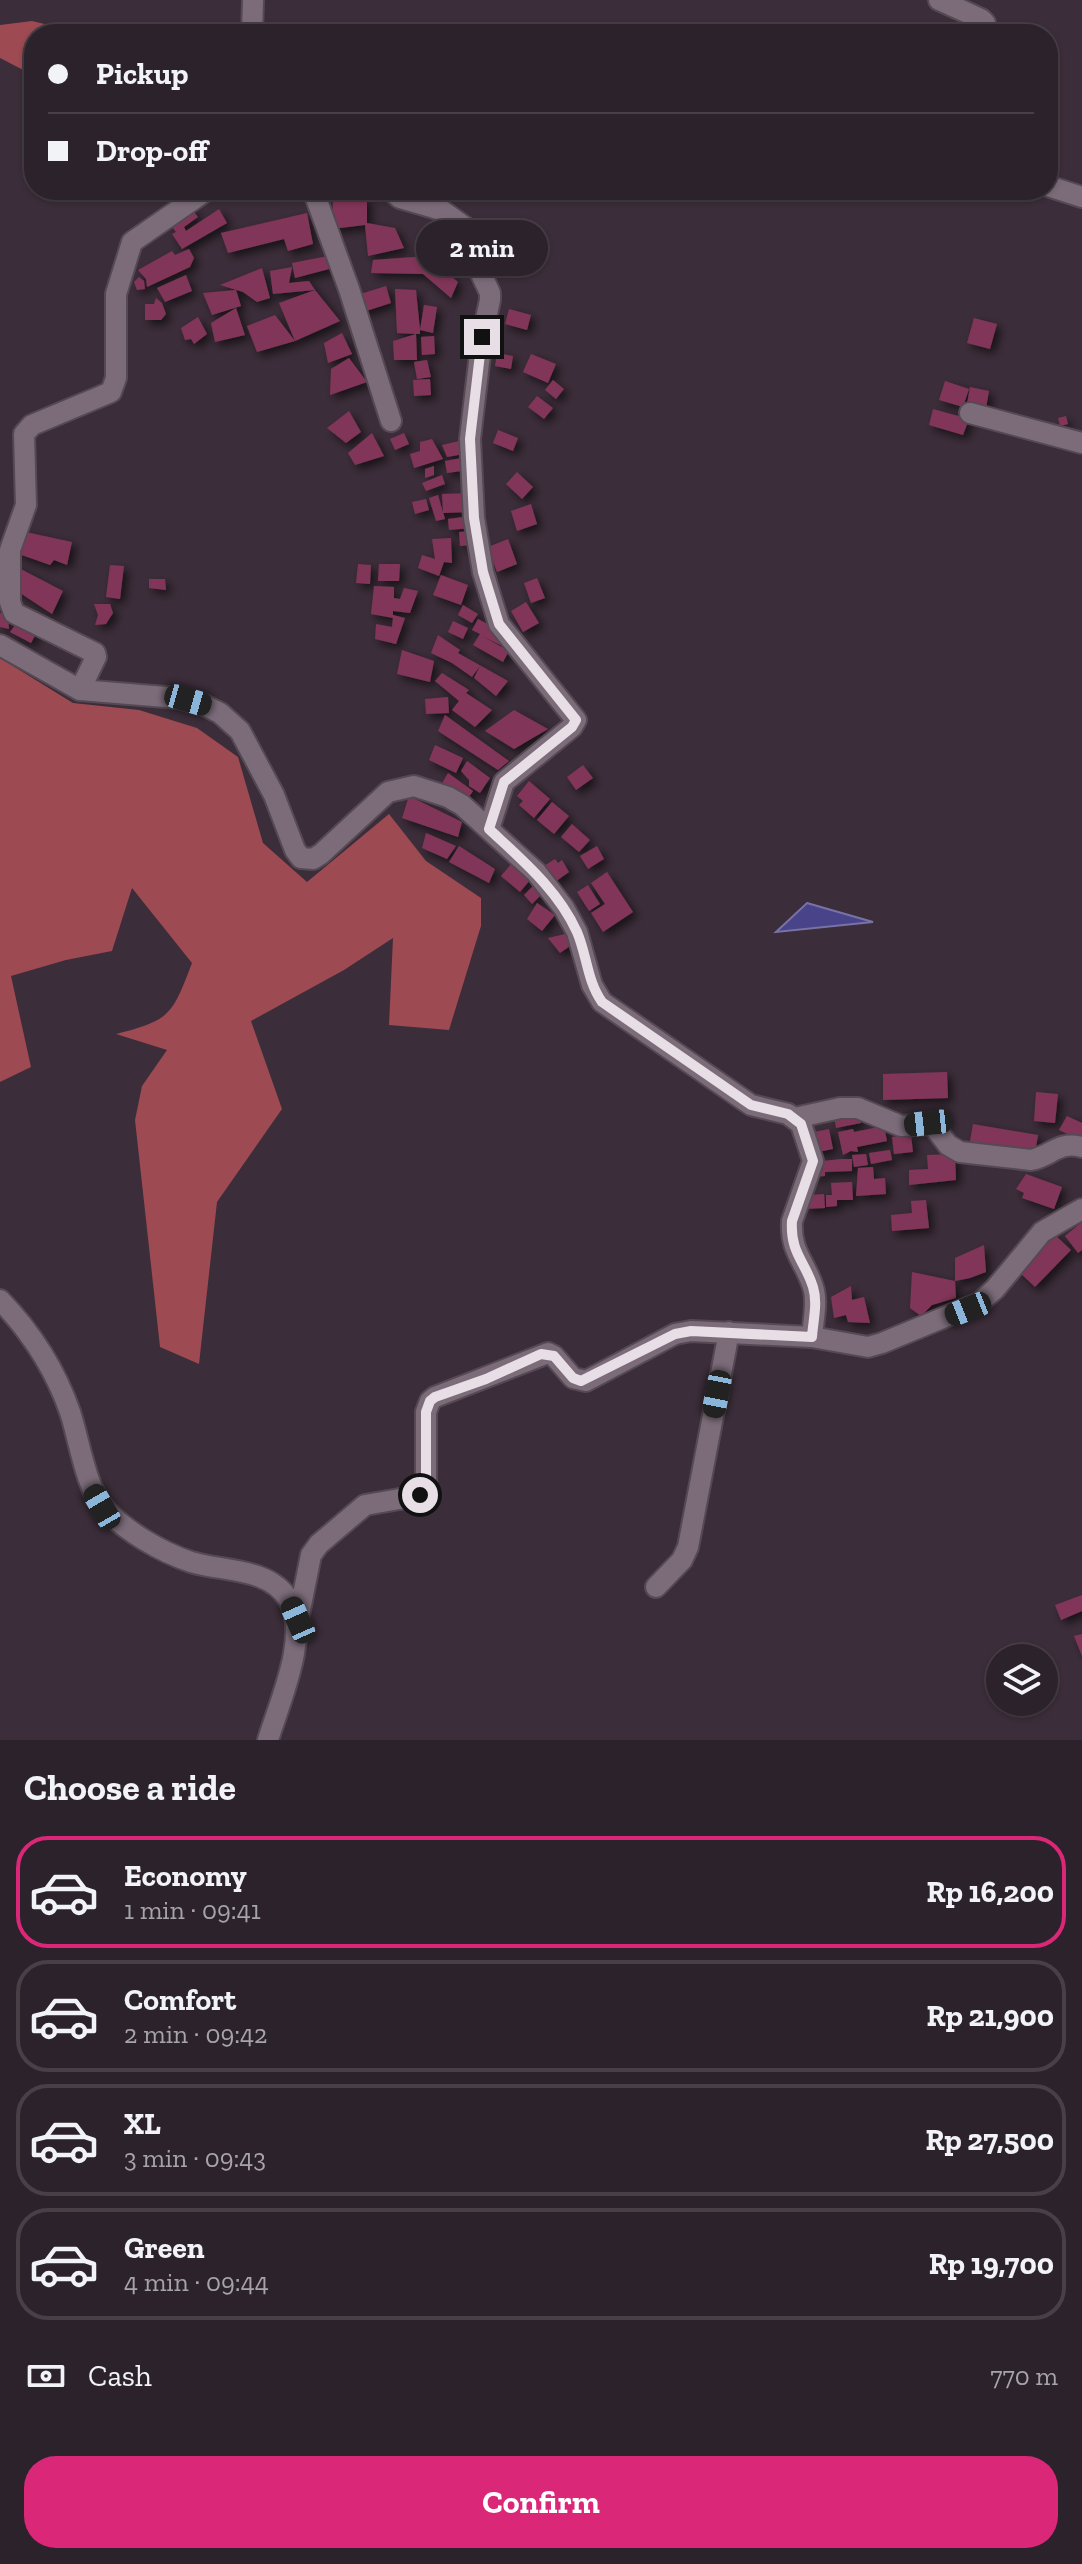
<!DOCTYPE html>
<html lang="en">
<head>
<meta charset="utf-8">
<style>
  :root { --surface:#2c222b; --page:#342a33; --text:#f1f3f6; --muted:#a6a4a9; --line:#483f47; --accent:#db2777 }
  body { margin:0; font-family:"Zilla Slab",serif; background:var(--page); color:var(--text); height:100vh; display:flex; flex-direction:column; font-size:30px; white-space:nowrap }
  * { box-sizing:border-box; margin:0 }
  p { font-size:26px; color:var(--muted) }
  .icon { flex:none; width:44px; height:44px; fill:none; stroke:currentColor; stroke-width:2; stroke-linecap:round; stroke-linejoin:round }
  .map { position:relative; height:1740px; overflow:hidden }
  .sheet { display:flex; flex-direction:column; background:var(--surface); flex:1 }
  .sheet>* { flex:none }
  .banner { position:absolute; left:24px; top:24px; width:1034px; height:176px; border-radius:32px; box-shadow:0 2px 6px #0004,0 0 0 2px var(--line); display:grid; align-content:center; height:176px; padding:0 24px; background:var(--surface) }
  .tools { position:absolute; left:986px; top:1644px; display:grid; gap:16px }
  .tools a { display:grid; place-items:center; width:72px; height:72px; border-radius:50%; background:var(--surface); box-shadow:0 2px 6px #0004,0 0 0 2px var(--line); font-size:40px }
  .end { position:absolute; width:36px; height:36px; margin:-18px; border:10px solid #e7dee6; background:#111; box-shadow:0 0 0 4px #111 }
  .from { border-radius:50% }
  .bubble { position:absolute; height:56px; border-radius:28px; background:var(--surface); box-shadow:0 2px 6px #0004,0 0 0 2px var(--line); font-size:26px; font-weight:700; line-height:56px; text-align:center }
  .car { position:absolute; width:24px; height:48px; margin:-24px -12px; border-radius:10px; box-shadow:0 0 6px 2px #0007; background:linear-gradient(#222 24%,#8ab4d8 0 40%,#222 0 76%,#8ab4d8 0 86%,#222 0) }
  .banner b { display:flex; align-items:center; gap:28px; height:76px; font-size:30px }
  .banner b+b { border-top:2px solid var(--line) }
  .banner i { width:20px; height:20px; background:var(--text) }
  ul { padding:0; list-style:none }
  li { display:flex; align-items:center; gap:24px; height:112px; margin:0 16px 12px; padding:0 8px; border:4px solid var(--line); border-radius:32px }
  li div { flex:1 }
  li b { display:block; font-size:30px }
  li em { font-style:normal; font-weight:700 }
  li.current { border-color:var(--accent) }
  li>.icon { width:72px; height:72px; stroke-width:1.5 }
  h2 { padding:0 24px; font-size:36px; line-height:96px }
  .pay { display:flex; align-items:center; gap:20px; height:88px; padding:0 24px; font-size:30px }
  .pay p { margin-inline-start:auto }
  .action { display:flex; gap:16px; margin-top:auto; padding:16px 24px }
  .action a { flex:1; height:92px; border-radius:32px; background:var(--accent); color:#fff; font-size:32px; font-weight:700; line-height:92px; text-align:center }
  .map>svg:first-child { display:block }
  .forest { fill:#9d4a52 }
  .water { fill:#49448a; stroke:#7872a6; stroke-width:2 }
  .building { fill:#813659; filter:url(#shadow) }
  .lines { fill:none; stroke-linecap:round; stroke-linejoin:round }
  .minor-casing { stroke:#554953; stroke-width:24 }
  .minor { stroke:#7c6c7a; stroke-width:20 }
  .route { stroke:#e7dee6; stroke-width:10 }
</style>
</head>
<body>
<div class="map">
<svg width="1082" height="1740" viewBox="0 0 1082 1740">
  <defs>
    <filter id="shadow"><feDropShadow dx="4.5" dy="4.5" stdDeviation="4" flood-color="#0009"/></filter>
  </defs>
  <rect width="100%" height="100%" fill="#3b2d39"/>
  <g class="forest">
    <polygon points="32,21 57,27 65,34 34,34 34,71 31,74 0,58 0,25"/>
    <path d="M0,658L73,703L139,710L197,728L238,757L263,843L307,882L389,814L426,861L481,898V926L449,1030L389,1025L393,938L344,970L251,1021L282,1109L217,1202L199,1364L160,1347L135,1120L142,1086L167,1050L116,1034C171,1020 172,1015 192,963L132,888L112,951L66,960L11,976L31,1067L0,1082Z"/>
  </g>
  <polygon class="water" points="807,903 873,922 776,932"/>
  <g class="building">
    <polygon points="333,198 367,198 367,223 395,228 404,248 368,256 365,225 332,229"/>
    <polygon points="190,207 198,217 184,227 186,231 219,209 227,223 182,249 172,234 176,232 170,224"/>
    <polygon points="307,213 313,244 288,251 284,239 228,253 221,233"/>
    <polygon points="189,249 194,258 190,267 147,287 146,279 138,270 172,251 175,255"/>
    <polygon points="328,256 333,268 295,278 292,263"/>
    <polygon points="427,256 458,282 451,298 423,274 371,273 373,260"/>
    <polygon points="292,267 289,283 309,281 315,290 273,294 270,271"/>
    <polygon points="262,268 270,298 257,302 243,292 220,285"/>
    <polygon points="186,275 192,291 165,302 157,288"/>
    <polygon points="139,277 144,281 145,289 137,290 134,282"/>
    <polygon points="386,286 391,303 360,313 354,296"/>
    <polygon points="395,289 416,290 420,330 424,305 437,307 433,333 420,330 420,334 416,334 417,360 394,360 393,341 416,334 397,333"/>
    <polygon points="236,290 241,306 212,315 203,293"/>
    <polygon points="315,290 340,321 295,341 279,303"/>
    <polygon points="156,298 162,303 166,314 161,320 145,320 145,304 154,304"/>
    <polygon points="236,308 245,335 215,342 211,323"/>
    <polygon points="509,309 531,315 527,330 505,324"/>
    <polygon points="275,315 295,341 257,352 247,326"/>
    <polygon points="198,317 207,334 194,344 191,339 185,340 181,328"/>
    <polygon points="974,318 997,324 990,349 967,343"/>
    <polygon points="342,333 352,354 328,363 324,343"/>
    <polygon points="434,336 435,354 422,355 421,337"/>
    <polygon points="497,353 513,356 511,369 495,366"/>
    <polygon points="531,354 556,364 548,383 523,372"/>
    <polygon points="349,358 367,382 330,395 331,369"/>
    <polygon points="427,360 431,377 417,379 414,362"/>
    <polygon points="430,379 431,395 414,396 413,380"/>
    <polygon points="553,380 564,389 556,399 545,390"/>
    <polygon points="945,381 969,389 963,407 939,400"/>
    <polygon points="970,387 989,391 986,408 967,404"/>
    <polygon points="537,396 553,408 544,419 528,407"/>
    <polygon points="933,409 969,419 963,435 929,425"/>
    <polygon points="349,411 361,432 346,443 327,428"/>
    <polygon points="1066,416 1068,424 1060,426 1058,418"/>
    <polygon points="498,430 518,438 513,451 493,443"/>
    <polygon points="372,433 384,456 355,465 348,453"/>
    <polygon points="404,433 409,444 395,450 390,439"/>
    <polygon points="432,439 443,459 414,468 410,454 420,451 420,442"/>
    <polygon points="459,441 464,454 447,457 442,445"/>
    <polygon points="467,457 469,470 447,473 445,461"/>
    <polygon points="434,466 434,475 425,478 425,469"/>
    <polygon points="517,472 533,487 522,499 506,484"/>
    <polygon points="442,475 445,484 426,491 422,483"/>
    <polygon points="471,493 472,512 443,513 442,494"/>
    <polygon points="438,495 445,519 436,521 429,498"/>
    <polygon points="426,499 429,510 415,514 412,502"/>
    <polygon points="531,504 537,524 517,531 511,511"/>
    <polygon points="471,516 472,528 449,530 448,519"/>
    <polygon points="21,531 72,542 67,565 54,560 50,565 16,553"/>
    <polygon points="473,531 474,545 460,546 459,532"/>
    <polygon points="451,538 452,563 444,562 439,576 418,568 422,555 435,559 432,539"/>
    <polygon points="508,539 517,564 497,572 488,547"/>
    <polygon points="358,564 371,565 370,584 356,583"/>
    <polygon points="379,564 400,564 399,581 378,581"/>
    <polygon points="13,565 63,591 52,614 14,589"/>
    <polygon points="110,565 124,566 120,599 106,597"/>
    <polygon points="441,575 468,585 461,605 433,595"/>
    <polygon points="537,578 545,598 531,603 524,583"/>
    <polygon points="149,579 165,579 166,590 149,588"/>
    <polygon points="374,586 394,587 394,598 400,599 404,588 418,591 410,613 393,611 393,615 405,618 396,644 375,639 376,624 392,627 393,618 371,614"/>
    <polygon points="526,602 539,623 523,632 511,611"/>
    <polygon points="94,604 110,604 113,613 106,624 95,625 98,615"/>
    <polygon points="463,605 478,614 472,623 458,615"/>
    <polygon points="0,613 8,615 9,629 0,627"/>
    <polygon points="478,619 505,633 502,646 482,636 509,651 503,662 473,645 480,634 472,630"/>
    <polygon points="453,621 468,628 463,639 448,632"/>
    <polygon points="17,623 37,632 31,643 10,632"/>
    <polygon points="438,635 460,650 458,653 508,681 496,696 474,678 480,666 472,677 452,663 431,653"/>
    <polygon points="402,650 434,661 430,682 397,674"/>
    <polygon points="442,673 469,690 466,693 492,710 475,727 452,710 459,701 435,681"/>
    <polygon points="448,697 449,713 426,714 425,699"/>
    <polygon points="514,710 548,729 514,749 485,731"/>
    <polygon points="445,715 509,761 498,770 438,731"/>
    <polygon points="435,745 463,758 456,773 429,760"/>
    <polygon points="467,761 490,778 480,793 469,786 469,780 461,771"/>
    <polygon points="583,765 593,778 576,790 567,777"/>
    <polygon points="448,773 473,791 467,800 440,787"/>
    <polygon points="529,781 550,799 534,818 519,805 523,801 517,796"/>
    <polygon points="409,796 462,822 458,837 402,818"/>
    <polygon points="552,802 569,816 554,834 537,820"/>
    <polygon points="572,824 590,840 579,852 561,837"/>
    <polygon points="426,833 456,846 447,859 422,848"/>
    <polygon points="459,846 495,869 489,883 449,862"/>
    <polygon points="597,846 604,859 588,869 580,856"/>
    <polygon points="555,859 558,863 562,860 569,872 555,882 544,866"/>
    <polygon points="512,863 531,879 520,892 501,876"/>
    <polygon points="607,872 633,912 603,932 591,913 605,904 591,883"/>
    <polygon points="588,885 600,904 589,911 577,892"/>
    <polygon points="533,886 541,895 532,904 524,895"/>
    <polygon points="537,903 555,915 542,931 527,919"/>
    <polygon points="565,934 573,944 560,953 548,938"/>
    <polygon points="947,1072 948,1098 883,1100 883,1074"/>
    <polygon points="1036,1092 1058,1094 1055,1123 1034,1121"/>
    <polygon points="858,1111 861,1123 836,1128 834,1116"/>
    <polygon points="1067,1116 1082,1123 1082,1141 1059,1130"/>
    <polygon points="973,1124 1038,1135 1035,1154 969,1147"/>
    <polygon points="884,1126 887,1141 857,1147 858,1152 851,1151 843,1155 838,1132 853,1129 854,1132"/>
    <polygon points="829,1129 833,1149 813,1153 809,1133"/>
    <polygon points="911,1135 913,1152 894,1154 892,1137"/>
    <polygon points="890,1150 892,1160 871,1164 869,1153"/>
    <polygon points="866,1154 868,1165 854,1167 852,1155"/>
    <polygon points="955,1154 956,1180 909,1185 909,1170 928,1169 927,1155"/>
    <polygon points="841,1159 852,1159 852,1171 825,1172 825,1176 812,1177 812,1170 823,1170 823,1161"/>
    <polygon points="873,1167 874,1179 885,1178 886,1194 856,1196 858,1168"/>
    <polygon points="1026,1174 1062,1187 1054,1209 1022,1198 1024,1193 1016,1189"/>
    <polygon points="852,1182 853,1200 837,1200 837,1206 826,1207 826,1195 832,1195 831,1183"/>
    <polygon points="824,1194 825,1208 804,1209 808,1195"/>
    <polygon points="926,1200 929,1228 892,1231 891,1215 912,1213 911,1201"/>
    <polygon points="1082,1222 1082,1250 1078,1253 1065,1236"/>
    <polygon points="1052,1232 1071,1250 1035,1287 1016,1269"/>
    <polygon points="984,1245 986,1272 970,1278 955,1281 955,1258"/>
    <polygon points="912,1272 955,1281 956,1298 932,1305 921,1316 910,1308"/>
    <polygon points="851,1286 852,1300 864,1297 870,1323 848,1322 846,1315 834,1318 831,1297"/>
    <polygon points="1082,1595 1082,1611 1061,1620 1055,1605"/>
    <polygon points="1082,1634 1082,1656 1074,1636"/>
  </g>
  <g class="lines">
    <g class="minor-casing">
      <g id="minor">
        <polyline points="939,0 981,19 985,23 986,34"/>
        <polyline points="252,34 253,0"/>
        <polyline points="1048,186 1082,197"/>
        <polyline points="313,190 349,289 391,421"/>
        <polyline points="391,190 400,198 441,210 476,235 476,263 490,293 490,300 482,337 470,439 474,518 483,572 499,624 576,720 572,727 504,782 489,829"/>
        <polyline points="970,413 1082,443"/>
        <path d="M0,645L80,690L178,698L204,705L220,713L240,731L274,795L295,850L301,858L313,859L321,854L388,792L414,786L448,797L462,805L536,872L564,908L577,932L592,985L602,1002L751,1105L788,1114L801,1124L813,1161L792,1221C790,1252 805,1261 813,1287C818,1302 813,1321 812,1337"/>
        <polyline points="80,690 96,657 95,653 14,613 10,602 10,550 26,505 24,434 32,425 111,392 116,378 116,294 132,242 207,190"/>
        <path d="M795,1118L840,1108H858L901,1126L932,1124L948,1145L960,1152L1031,1160C1052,1156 1057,1141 1082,1147"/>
        <path d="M0,1300C31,1332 55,1369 70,1412C79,1439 86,1489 104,1508C125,1531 161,1552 191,1562C223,1572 269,1567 289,1600C310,1636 279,1703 268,1740"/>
        <polyline points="656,1587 682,1560 688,1547 729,1332"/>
        <polyline points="298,1620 311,1555 319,1544 365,1505 417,1496 426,1487 426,1412 430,1401 435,1397 548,1353 554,1356 573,1378 586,1381 675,1334 691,1331 812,1337 868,1347 882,1343 979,1303 995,1289 1042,1232 1082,1209"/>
      </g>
    </g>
    <use href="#minor" class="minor"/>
  </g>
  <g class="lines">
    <path class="route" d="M420,1495L426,1487V1412L430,1401L435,1397L486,1379L541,1354L554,1356L573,1378L581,1381L675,1334L691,1331L812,1337C813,1321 818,1303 813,1287C805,1261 790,1253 792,1221L813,1161L801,1124L788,1114L751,1105L602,1002C587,981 587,955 577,932C558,890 522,860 489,829L504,782L572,727L576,720L499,624L483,572L474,518L470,439L482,337"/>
  </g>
</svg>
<div class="tools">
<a><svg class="icon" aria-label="layers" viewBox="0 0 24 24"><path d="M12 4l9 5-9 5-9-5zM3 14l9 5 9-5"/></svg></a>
</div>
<i class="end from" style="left:420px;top:1495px"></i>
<i class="end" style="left:482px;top:337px"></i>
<div class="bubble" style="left:416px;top:220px;width:132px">2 min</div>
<i class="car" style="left:188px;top:700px;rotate:106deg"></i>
<i class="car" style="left:928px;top:1123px;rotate:264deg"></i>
<i class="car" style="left:968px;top:1309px;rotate:248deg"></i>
<i class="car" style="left:717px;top:1394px;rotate:191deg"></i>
<i class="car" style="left:102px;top:1507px;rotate:330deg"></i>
<i class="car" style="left:298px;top:1620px;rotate:336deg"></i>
<div class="banner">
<b><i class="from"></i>Pickup</b>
<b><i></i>Drop-off</b>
</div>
</div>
<section class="sheet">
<h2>Choose a ride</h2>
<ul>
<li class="current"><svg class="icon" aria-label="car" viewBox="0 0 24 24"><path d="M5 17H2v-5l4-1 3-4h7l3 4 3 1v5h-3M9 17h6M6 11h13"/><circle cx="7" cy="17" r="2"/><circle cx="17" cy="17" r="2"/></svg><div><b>Economy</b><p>1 min · 09:41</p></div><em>Rp 16,200</em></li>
<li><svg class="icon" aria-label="car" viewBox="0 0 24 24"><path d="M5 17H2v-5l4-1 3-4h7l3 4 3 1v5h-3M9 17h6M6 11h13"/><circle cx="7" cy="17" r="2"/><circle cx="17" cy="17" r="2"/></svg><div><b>Comfort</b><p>2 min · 09:42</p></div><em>Rp 21,900</em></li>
<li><svg class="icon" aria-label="car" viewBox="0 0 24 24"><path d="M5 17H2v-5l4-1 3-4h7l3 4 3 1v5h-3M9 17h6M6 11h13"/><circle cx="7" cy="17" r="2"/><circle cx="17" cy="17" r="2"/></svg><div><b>XL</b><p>3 min · 09:43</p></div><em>Rp 27,500</em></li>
<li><svg class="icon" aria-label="car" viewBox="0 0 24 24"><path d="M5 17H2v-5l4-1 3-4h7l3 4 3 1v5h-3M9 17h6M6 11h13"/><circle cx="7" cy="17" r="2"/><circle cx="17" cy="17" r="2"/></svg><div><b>Green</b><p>4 min · 09:44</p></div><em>Rp 19,700</em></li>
</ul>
<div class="pay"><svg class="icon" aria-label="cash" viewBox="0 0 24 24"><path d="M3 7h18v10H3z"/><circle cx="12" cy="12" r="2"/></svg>Cash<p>770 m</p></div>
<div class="action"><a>Confirm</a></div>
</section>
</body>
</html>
